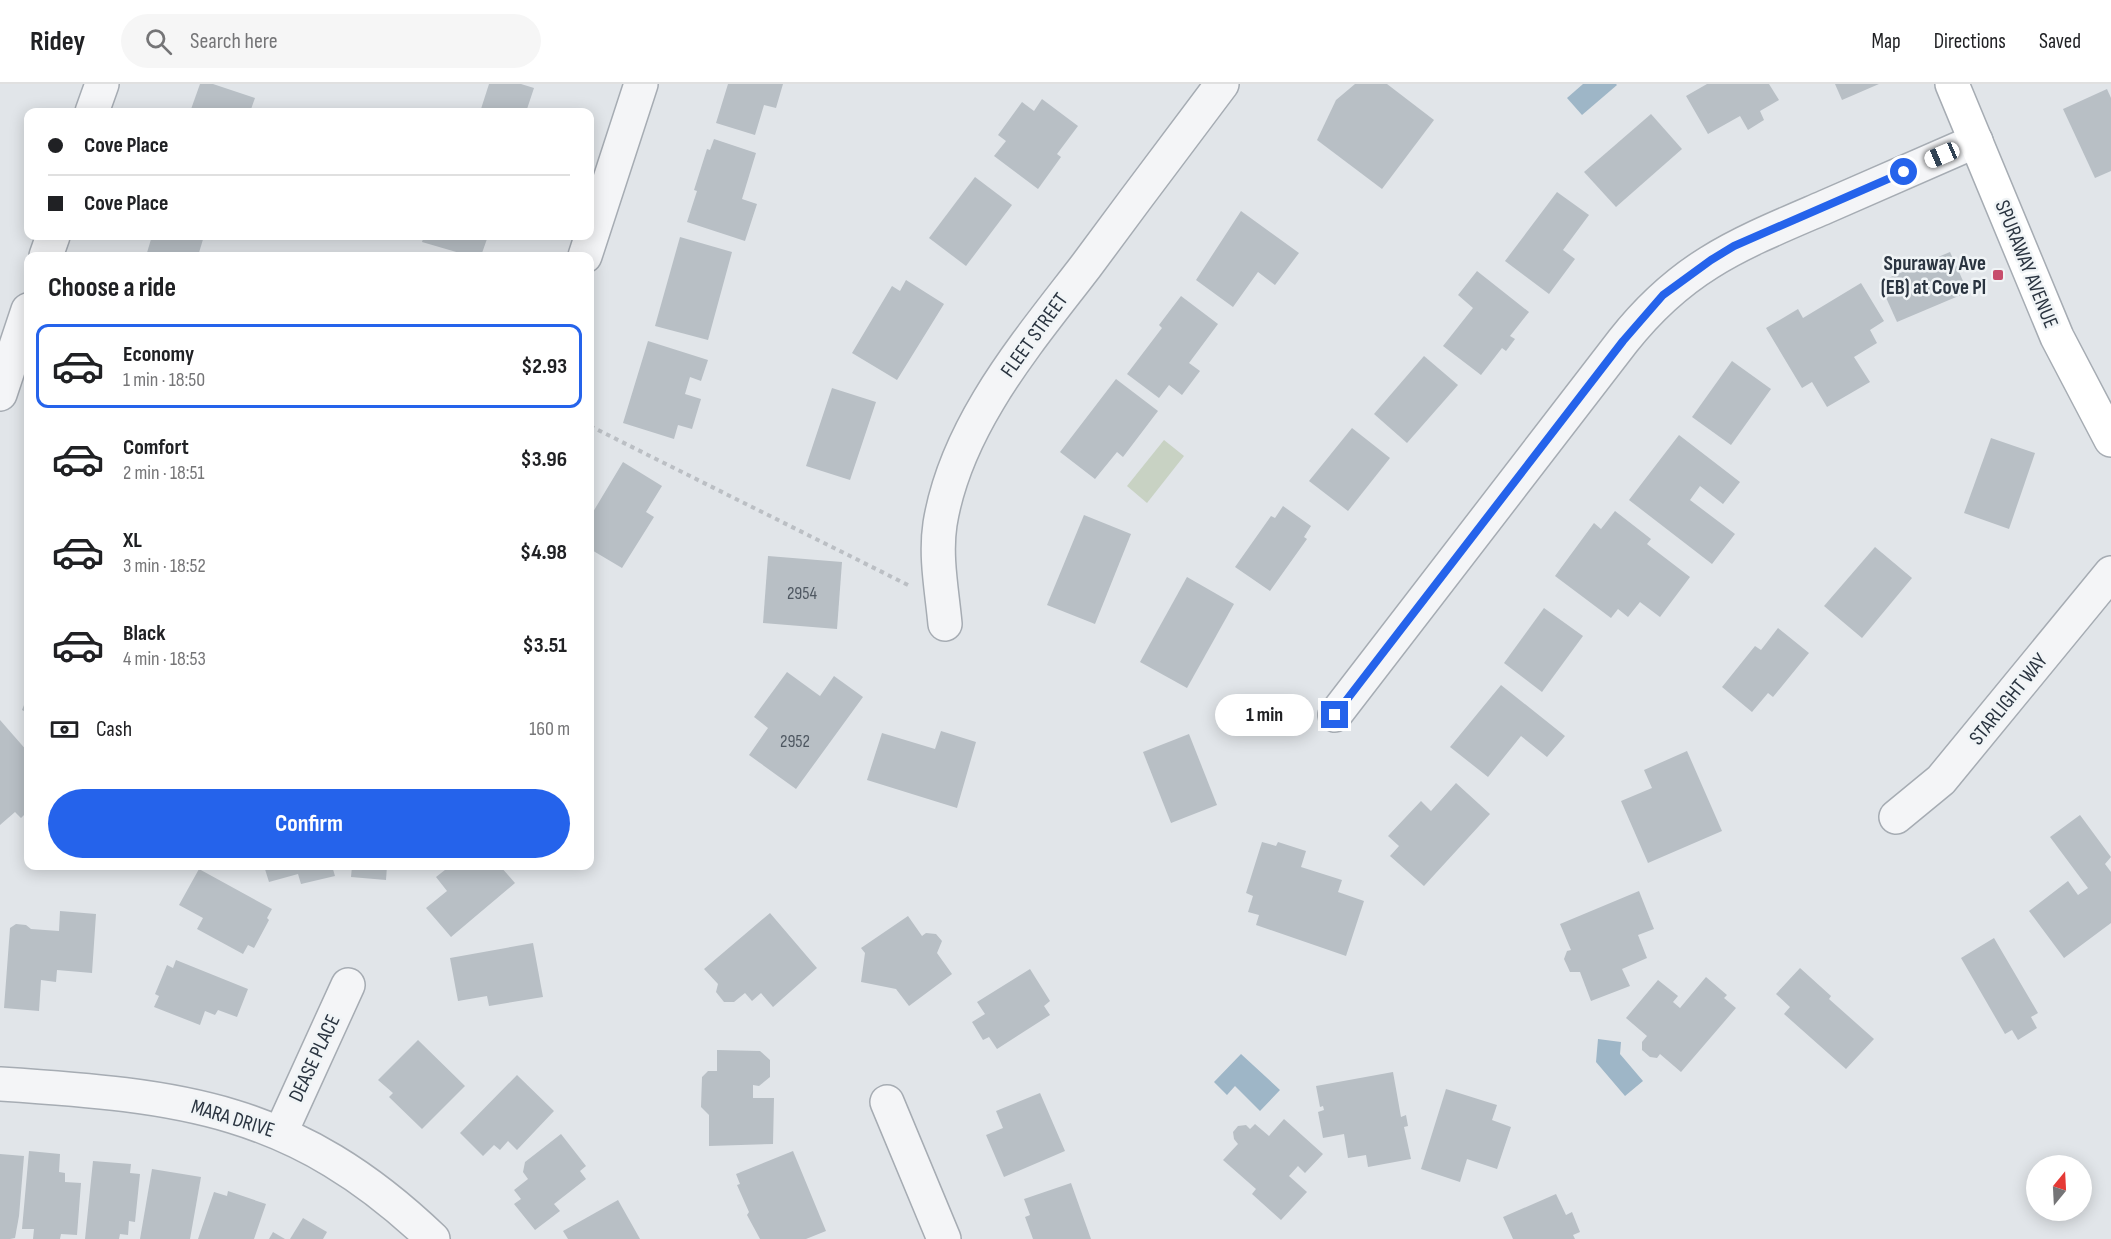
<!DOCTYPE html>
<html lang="en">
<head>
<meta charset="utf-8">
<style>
  :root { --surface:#fff; --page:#f6f6f6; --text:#202124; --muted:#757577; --line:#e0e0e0; --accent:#2563eb }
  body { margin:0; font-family:"Sofia Sans Condensed",sans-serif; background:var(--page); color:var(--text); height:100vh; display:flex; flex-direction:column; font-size:22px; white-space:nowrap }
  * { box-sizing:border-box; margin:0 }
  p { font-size:20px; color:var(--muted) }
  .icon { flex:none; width:33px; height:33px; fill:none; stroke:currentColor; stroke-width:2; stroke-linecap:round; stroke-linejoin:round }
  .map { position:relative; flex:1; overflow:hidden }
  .panel { position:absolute; left:24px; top:168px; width:570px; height:618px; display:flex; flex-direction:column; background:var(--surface); border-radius:12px; box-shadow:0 3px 15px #0003 }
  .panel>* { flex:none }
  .banner { position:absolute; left:24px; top:24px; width:570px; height:132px; border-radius:12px; box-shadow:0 3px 15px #0003; display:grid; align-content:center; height:132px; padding:0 24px; background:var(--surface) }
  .needle { width:39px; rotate:18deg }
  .tools { position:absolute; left:2026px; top:1071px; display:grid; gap:12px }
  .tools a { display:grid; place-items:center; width:66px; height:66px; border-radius:50%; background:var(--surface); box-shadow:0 3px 15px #0003; font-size:30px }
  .end { position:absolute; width:27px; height:27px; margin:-14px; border:8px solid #2563eb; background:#fff; box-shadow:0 0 0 3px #fff }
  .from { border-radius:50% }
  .bubble { position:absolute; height:42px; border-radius:21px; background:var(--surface); box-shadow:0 3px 15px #0003; font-size:20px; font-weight:700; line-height:42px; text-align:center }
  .car { position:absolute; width:18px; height:36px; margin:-18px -9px; border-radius:8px; box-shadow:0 0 4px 2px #0007; background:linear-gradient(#fff 24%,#345 0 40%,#fff 0 76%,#345 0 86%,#fff 0) }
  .banner b { display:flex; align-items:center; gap:21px; height:57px; font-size:22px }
  .banner b+b { border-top:2px solid var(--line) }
  .banner i { width:15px; height:15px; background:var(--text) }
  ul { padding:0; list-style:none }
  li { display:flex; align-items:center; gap:18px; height:84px; margin:0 12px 9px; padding:0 12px; border:3px solid transparent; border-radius:12px }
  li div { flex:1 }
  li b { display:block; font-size:22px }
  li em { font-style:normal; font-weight:700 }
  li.current { border-color:var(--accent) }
  li>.icon { width:54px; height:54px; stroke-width:1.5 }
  h2 { padding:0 24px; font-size:27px; line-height:72px }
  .pay { display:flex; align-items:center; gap:15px; height:66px; padding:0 24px; font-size:22px }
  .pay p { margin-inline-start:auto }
  .action { display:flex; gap:12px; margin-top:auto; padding:12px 24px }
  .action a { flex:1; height:69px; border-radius:36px; background:var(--accent); color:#fff; font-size:24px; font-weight:700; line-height:69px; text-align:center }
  header { display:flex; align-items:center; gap:36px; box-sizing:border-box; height:84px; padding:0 30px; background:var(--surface); border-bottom:2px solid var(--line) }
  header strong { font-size:28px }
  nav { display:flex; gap:33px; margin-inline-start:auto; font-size:21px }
  .search { width:420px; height:54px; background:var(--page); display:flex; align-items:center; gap:15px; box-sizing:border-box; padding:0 21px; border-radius:33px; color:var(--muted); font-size:22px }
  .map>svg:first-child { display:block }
  .green { fill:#c8d2c3 }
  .water { fill:#9eb6c7 }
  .building { fill:#b8bfc5 }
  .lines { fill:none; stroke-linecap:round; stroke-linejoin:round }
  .street-casing { stroke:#a6acb3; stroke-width:36 }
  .secondary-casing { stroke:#a6acb3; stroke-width:36 }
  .path { stroke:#bbbfc4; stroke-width:4; stroke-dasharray:4.5 4.5; stroke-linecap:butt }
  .street { stroke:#f4f5f7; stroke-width:33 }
  .secondary { stroke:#fff; stroke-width:33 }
  .route { stroke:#2563eb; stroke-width:8 }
  .poi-dot { fill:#c74d6c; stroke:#f0f4f6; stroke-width:2 }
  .labels { text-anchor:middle; stroke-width:5; stroke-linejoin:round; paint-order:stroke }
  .number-label { font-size:18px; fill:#4e5761 }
  .poi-label { font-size:21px; font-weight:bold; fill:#2a3440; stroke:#f0f4f6; text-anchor:end }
  .street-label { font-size:21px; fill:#2a3440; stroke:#f0f4f6 }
</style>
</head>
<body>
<header>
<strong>Ridey</strong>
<div class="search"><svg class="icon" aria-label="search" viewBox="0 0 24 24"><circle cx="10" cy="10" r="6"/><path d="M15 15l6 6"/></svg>Search here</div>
<nav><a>Map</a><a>Directions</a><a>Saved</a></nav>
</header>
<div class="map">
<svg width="2111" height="1155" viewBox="0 0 2111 1155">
  <rect width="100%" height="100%" fill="#e1e5e9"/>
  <polygon class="green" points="1164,356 1184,372 1147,419 1127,402"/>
  <g class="water">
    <polygon points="1583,0 1616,0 1617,1 1582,31 1567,14"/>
    <polygon points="1598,955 1621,958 1620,970 1643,997 1625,1012 1596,978"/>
    <polygon points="1241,970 1280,1006 1260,1027 1235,1002 1227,1011 1214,998"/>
  </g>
  <g class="building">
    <polygon points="200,0 213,0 255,14 250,28 190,28"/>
    <polygon points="489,0 521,0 534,4 526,28 480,28"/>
    <polygon points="728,0 783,0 776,24 764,21 755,51 716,39"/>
    <polygon points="1355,0 1387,0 1434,36 1382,105 1317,56 1336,16"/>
    <polygon points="1707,0 1769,0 1779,16 1760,27 1764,36 1748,46 1740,32 1708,50 1686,12"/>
    <polygon points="1835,0 1879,0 1842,16"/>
    <polygon points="2107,5 2111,14 2111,87 2095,94 2063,25"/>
    <polygon points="1042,15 1078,42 1057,70 1061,73 1038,105 994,72 1006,57 998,51 1022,18 1034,27"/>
    <polygon points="1651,30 1682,65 1616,123 1584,88"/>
    <polygon points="714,55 756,69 742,115 757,120 745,157 687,138 697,107 694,106 707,65 710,66"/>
    <polygon points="975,93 1012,121 966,182 929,154"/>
    <polygon points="1557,108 1589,131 1563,166 1575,175 1549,210 1505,177"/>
    <polygon points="1241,127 1299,169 1275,201 1258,188 1233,223 1196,196"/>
    <polygon points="152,152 204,152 198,172 146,172"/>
    <polygon points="424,152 488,152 481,172 470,172 422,158"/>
    <polygon points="680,153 732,168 708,256 655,242"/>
    <polygon points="1950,168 1968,208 1897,238 1879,198"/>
    <polygon points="1477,187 1529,228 1510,252 1515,255 1506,267 1502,264 1481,291 1443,262 1473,224 1458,211"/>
    <polygon points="906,196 944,220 897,296 852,269 892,202 900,207"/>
    <polygon points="1861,199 1884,237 1870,246 1877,259 1854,273 1870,298 1827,323 1812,298 1802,304 1766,244 1798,225 1803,234"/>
    <polygon points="1181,212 1218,240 1189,279 1200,287 1182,311 1169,301 1159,314 1127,290 1162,244 1159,241"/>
    <polygon points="648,257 708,276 701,297 690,293 685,310 701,315 692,345 678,341 674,355 623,339"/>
    <polygon points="1424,272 1458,301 1407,359 1374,330"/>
    <polygon points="1732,277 1771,305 1731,361 1692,333"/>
    <polygon points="1116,295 1158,327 1123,373 1117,368 1095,395 1060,368"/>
    <polygon points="832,304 876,318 850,396 806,382"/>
    <polygon points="1352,344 1390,374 1348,427 1309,397"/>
    <polygon points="1679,351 1740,398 1723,420 1700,402 1690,416 1735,450 1712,480 1629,416"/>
    <polygon points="1991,354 2035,369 2009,445 1964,429"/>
    <polygon points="623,378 662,402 646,428 654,433 622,484 590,465 590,433"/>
    <polygon points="1283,422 1311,442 1304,453 1307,455 1270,507 1235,483 1271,432 1275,434"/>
    <polygon points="1615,427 1651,455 1647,460 1690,493 1660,533 1640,518 1628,533 1618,525 1611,534 1555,492 1594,439 1601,445"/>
    <polygon points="1084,431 1131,450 1095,540 1047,521"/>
    <polygon points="1875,463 1912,494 1862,554 1824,522"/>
    <polygon points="768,472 842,478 837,545 763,539"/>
    <polygon points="1187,493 1234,520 1187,604 1140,578"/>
    <polygon points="1544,524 1583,552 1542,608 1504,579"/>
    <polygon points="1778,544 1809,569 1773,613 1768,609 1752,628 1722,603 1755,562 1761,566"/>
    <polygon points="787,588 820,612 834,592 863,613 796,705 749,671 768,644 754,633"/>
    <polygon points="1501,601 1565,652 1547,673 1521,652 1488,693 1450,663"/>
    <polygon points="28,611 28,629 22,626"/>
    <polygon points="0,636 28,668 28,727 21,734 15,728 0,741"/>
    <polygon points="941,647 976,658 957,724 867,696 882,649 935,665"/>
    <polygon points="1189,650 1217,721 1171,739 1143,668"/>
    <polygon points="1687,667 1722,747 1648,779 1621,717 1652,704 1644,686"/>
    <polygon points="1456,699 1490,730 1424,802 1390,772 1399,762 1388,752 1421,717 1431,727"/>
    <polygon points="2080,731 2111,773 2105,780 2111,788 2111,839 2064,874 2029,827 2068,797 2078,811 2088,804 2050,753"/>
    <polygon points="1262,758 1276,762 1278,758 1306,767 1301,783 1342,796 1338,808 1364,817 1346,872 1256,841 1259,831 1248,828 1253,812 1246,809"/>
    <polygon points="264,782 332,782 335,792 301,800 298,790 269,798"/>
    <polygon points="352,782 387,782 386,796 351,793"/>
    <polygon points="450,782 500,782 515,799 451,853 426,824 447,807 436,793"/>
    <polygon points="199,785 272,825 267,834 269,836 254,864 248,861 243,870 197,845 203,834 179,821"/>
    <polygon points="1639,807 1654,845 1638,851 1647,874 1622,885 1630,902 1591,917 1580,888 1570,888 1564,875 1567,867 1571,866 1560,840"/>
    <polygon points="60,827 96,830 92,889 57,886 56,898 41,896 39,927 4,924 10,844 16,840 26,841 31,845 59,847"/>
    <polygon points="770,829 817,884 773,923 761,909 752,917 745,909 734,918 724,918 716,908 718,900 704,885"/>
    <polygon points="908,832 922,852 926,849 936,850 942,857 937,869 952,890 909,922 896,905 861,898 865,869 861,864"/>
    <polygon points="1994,854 2038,929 2031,933 2037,944 2018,956 2012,946 2005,950 1961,874"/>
    <polygon points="533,859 543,913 489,922 487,912 458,917 450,874"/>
    <polygon points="176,876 248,905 237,933 218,926 215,931 205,927 200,941 154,923 159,912 155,910 167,881 173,884"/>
    <polygon points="1800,884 1831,912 1829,915 1874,955 1846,985 1784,930 1790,923 1776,910"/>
    <polygon points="1030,885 1050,917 1044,922 1050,931 997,965 989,953 983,956 972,938 985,930 977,918"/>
    <polygon points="1706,893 1727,911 1724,914 1736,924 1681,988 1660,970 1657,974 1650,973 1642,966 1642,958 1647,952 1626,934 1658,896 1678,912 1673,918 1680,924"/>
    <polygon points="418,956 465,1002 422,1045 389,1013 393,1009 378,996"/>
    <polygon points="717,966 760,967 770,976 770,993 759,1002 753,1001 753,1014 774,1014 773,1060 709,1062 709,1031 701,1023 702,993 708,987 717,987"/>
    <polygon points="1393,988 1401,1033 1406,1031 1408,1042 1404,1043 1411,1075 1368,1083 1366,1071 1348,1074 1344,1050 1323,1054 1318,1028 1324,1026 1323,1022 1320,1023 1316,1002"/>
    <polygon points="517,991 554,1027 517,1066 508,1057 500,1066 494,1061 483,1072 460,1049"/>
    <polygon points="1446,1005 1497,1021 1492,1036 1511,1043 1497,1085 1467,1075 1460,1098 1421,1085"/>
    <polygon points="1040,1009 1065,1067 1004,1093 986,1051 1003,1044 996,1027"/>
    <polygon points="1284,1035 1323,1070 1305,1089 1298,1082 1289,1092 1307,1108 1281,1136 1252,1110 1256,1105 1223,1076 1238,1060 1234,1055 1233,1048 1238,1042 1246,1041 1250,1045 1255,1040 1269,1052"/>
    <polygon points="561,1050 586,1082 580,1087 586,1095 554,1120 560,1127 535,1146 514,1120 521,1115 514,1106 528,1095 523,1088 525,1078"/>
    <polygon points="29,1067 60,1070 59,1088 65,1089 65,1098 81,1099 77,1151 61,1150 60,1155 33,1155 34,1145 22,1145"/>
    <polygon points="793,1067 826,1147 806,1155 760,1155 747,1131 749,1128 737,1101 740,1100 736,1090"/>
    <polygon points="0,1070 24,1072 19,1132 15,1154 10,1155 0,1155"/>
    <polygon points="93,1077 131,1080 130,1089 140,1090 135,1138 129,1137 128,1151 120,1150 119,1155 85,1155"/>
    <polygon points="152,1085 201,1093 190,1155 140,1155"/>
    <polygon points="1071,1099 1091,1155 1033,1155 1025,1133 1030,1131 1024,1115"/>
    <polygon points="228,1107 266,1120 254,1155 198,1155 214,1108 227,1112"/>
    <polygon points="1556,1110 1566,1131 1572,1128 1580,1148 1573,1151 1575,1155 1513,1155 1503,1133"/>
    <polygon points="618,1116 640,1155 568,1155 563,1147"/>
    <polygon points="303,1134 327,1148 323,1155 290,1155"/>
    <polygon points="273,1148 285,1155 269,1155"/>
  </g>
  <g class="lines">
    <g class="street-casing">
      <g id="street">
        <polyline points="92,28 102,0"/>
        <polyline points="46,172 53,152"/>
        <polyline points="585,172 641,0"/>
        <polyline points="0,310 28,226"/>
        <path d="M945,540C942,507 935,473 940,440C956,341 1027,259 1086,182C1131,121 1176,61 1222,0"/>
        <path d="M1335,631L1623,257C1683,181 1739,160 1825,123C1875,101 1925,79 1976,57"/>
        <polyline points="1896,733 1941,696 2111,489"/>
        <path d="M0,1000C182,1012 295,1023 433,1155"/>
        <polyline points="887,1018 944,1155"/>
        <polyline points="281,1048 348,901"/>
      </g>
    </g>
    <g class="secondary-casing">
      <polyline id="secondary" points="1952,0 2057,253 2111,356"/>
    </g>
    <polyline class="path" points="590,342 908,501"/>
    <use href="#street" class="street"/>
    <use href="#secondary" class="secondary"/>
  </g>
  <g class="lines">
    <polyline class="route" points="1335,631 1623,257 1663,211 1711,176 1734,162 1904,88"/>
  </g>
  <rect class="poi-dot" x="1992" y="185" width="12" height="12" rx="3"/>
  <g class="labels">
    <g class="number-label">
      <text x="802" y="515">2954</text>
      <text x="795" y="663">2952</text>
    </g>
    <g class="poi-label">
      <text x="1986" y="186">Spuraway Ave<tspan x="1986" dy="24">(EB) at Cove Pl</tspan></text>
    </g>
    <g class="street-label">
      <text transform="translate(2027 180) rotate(68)" y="7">SPURAWAY AVENUE</text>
      <text transform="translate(1034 251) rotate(-54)" y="7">FLEET STREET</text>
      <text transform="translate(2008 615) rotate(-51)" y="7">STARLIGHT WAY</text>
      <text transform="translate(314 974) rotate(-65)" y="7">DEASE PLACE</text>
      <text transform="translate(233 1034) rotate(17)" y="7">MARA DRIVE</text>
    </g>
  </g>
</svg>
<div class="tools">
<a><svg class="needle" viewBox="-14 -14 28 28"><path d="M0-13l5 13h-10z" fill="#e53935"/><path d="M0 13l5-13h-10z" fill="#757577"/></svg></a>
</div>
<i class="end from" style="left:1904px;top:88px"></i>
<i class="end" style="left:1335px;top:631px"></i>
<div class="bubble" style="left:1215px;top:610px;width:99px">1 min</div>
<i class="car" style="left:1942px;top:71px;rotate:247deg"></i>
<div class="banner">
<b><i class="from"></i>Cove Place</b>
<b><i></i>Cove Place</b>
</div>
<section class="panel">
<h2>Choose a ride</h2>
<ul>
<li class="current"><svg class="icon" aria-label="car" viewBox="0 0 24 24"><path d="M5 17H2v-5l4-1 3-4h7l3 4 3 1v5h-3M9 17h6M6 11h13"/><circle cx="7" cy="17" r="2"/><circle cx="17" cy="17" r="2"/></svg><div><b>Economy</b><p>1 min · 18:50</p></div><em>$2.93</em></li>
<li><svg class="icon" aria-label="car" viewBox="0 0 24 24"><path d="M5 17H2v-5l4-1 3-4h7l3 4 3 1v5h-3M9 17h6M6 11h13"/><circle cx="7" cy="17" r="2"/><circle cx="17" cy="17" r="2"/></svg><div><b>Comfort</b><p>2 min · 18:51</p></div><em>$3.96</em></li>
<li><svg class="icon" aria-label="car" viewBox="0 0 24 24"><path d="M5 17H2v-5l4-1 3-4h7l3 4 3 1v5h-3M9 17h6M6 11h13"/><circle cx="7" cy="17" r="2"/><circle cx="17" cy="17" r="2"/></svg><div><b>XL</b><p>3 min · 18:52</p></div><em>$4.98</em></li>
<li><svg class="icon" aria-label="car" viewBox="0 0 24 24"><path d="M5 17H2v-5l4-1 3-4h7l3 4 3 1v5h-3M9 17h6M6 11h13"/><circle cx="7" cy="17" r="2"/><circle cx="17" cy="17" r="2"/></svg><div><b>Black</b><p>4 min · 18:53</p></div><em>$3.51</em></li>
</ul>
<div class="pay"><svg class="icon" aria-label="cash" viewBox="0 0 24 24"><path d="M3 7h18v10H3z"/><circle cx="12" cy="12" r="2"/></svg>Cash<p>160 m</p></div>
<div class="action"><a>Confirm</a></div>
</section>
</div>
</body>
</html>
